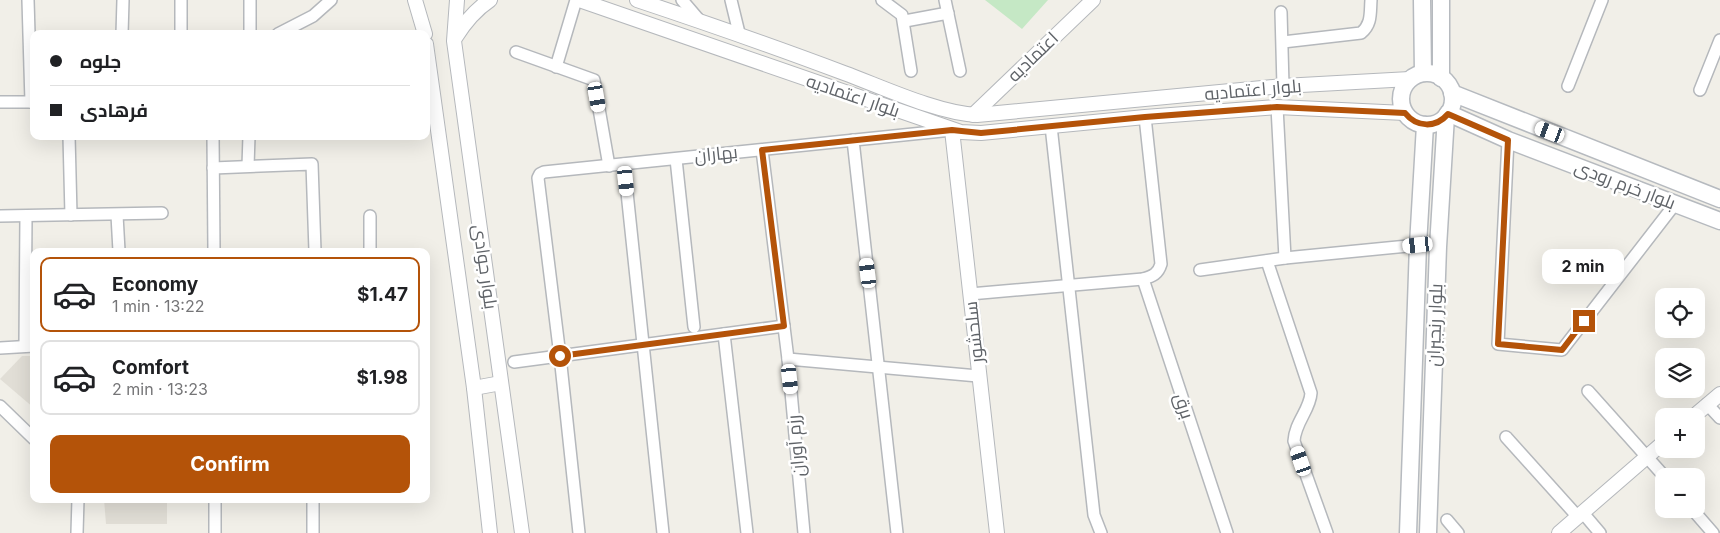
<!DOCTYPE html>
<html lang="en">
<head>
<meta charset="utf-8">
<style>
  :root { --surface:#fff; --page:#f2f2f2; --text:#202124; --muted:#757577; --line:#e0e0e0; --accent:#b45309 }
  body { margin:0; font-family:Inter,Cairo,sans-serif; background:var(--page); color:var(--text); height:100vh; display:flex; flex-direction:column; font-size:19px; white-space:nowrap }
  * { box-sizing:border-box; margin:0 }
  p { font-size:16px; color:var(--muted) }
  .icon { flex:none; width:28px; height:28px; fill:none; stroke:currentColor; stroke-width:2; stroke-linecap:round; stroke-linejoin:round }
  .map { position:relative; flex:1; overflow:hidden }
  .side { position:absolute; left:30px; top:248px; width:400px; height:255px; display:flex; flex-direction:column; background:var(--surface); border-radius:10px; box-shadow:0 5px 20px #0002 }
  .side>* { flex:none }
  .hud { position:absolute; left:30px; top:30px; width:400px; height:110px; border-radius:10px; box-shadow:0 5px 20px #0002; display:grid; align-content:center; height:110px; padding:0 20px; background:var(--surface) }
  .controls { position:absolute; left:1655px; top:288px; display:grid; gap:10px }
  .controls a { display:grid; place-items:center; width:50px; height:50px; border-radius:10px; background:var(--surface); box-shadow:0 5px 20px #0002; font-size:25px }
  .end { position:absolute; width:22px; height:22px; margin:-11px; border:6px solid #b45309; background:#fff; box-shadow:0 0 0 2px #fff }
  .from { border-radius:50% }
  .bubble { position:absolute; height:35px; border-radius:10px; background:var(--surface); box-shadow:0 5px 20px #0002; font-size:16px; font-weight:700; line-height:35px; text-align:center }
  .car { position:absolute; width:15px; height:30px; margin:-15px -8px; border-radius:6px; box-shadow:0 0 4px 1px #0007; background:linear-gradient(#fff 24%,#345 0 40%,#fff 0 76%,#345 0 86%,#fff 0) }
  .hud b { display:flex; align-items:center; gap:18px; height:48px; font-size:19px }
  .hud b+b { border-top:1px solid var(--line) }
  .hud i { width:12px; height:12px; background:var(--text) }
  ul { padding:9px 0 0; list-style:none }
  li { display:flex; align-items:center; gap:15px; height:75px; margin:0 10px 8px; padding:0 10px; border:2px solid var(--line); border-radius:10px }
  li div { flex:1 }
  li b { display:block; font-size:19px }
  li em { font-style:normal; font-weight:700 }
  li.selected { border-color:var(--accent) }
  li>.icon { width:45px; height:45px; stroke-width:1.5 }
  .primary-button { display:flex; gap:10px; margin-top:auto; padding:10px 20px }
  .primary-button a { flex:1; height:58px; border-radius:10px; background:var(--accent); color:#fff; font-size:20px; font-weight:700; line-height:58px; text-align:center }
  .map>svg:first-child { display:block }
  .education { fill:#e1ded6 }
  .green { fill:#c5e8c5 }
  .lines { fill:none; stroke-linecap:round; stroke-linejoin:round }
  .minor-casing { stroke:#b5b8bc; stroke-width:14 }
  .tertiary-casing { stroke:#b5b8bc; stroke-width:16 }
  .secondary-casing { stroke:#b6babf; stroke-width:19 }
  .minor { stroke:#fff; stroke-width:11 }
  .tertiary { stroke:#fff; stroke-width:14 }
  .secondary { stroke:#fff; stroke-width:16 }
  .route { stroke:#b45309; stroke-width:6 }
  .labels { text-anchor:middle; stroke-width:5; stroke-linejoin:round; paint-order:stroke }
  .street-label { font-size:18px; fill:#5f6368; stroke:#fff }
</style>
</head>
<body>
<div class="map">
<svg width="1720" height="533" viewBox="0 0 1720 533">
  <rect width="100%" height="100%" fill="#f1efe8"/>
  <g class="education">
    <polygon points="22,356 34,356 34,408 0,379"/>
    <polygon points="104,499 167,499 167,524 106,524"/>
  </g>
  <polygon class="green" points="985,0 1048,0 1022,29"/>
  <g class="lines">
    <g class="minor-casing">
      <g id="minor">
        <polyline points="28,0 31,102"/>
        <polyline points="250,0 250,34"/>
        <polyline points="682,0 700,21"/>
        <polyline points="731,0 739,33"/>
        <polyline points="882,0 902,15 911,71"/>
        <polyline points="945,0 960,71"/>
        <polyline points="1281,12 1283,86"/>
        <polyline points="905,21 948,13"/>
        <polyline points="122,34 123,0"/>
        <polyline points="181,34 181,0"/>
        <polyline points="278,34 313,16 331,0"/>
        <path d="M1283,42L1361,33C1372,24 1370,13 1371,0"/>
        <polyline points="516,52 594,80 609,166"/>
        <polyline points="556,67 576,0"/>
        <polyline points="1568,86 1602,0"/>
        <polyline points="1700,90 1720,40"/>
        <polyline points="0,102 34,102"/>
        <polyline points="1277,107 1285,258"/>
        <polyline points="1051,126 1094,515 1101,533"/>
        <polyline points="69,136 71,215"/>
        <polyline points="213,136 214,251"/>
        <polyline points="853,140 897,533"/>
        <polyline points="1508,140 1498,344 1562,350 1675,204"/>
        <polyline points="762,150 788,359 804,533"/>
        <polyline points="676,159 694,327"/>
        <polyline points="624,164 663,533"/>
        <polyline points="248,166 249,136"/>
        <polyline points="213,168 312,164 315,251"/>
        <polyline points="117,215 119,251"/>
        <polyline points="0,216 162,213"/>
        <polyline points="370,251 370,216"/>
        <path d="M1267,261L1311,393C1310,410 1295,422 1294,441L1327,533"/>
        <polyline points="1200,270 1285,258 1418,245"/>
        <polyline points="1143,279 1227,533"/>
        <path d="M970,294L1143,279C1153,276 1158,274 1161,264L1145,117"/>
        <polyline points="724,334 747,533"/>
        <polyline points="25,346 26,216"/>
        <polyline points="0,348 34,346"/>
        <polyline points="788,359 978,376"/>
        <polyline points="514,362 784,326"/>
        <polyline points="1588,391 1664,476"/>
        <polyline points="1707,404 1720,418"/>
        <polyline points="0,406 34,439"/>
        <polyline points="1506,437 1578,517"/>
        <polyline points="215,499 215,533"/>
        <polyline points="1692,509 1713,533"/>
        <polyline points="1583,513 1600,533"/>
        <polyline points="1447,520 1458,533"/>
        <polyline points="77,533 78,499"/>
        <polyline points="313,533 313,499"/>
        <polyline points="579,533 560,356 538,178 540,174 544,172 952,130"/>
      </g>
    </g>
    <g class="tertiary-casing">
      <g id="tertiary">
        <polyline points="415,0 425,34"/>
        <polyline points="457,0 454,41 522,533"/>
        <polyline points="579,0 961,132 981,133 1145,117 1277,107 1405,113"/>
        <path d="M637,0C706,23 775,47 844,73C882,87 937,113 977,115L1283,86L1410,79"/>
        <path d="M455,38C465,22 475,10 490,0"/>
        <polyline points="426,44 474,388 490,533"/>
        <polyline points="973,115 1093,0"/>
        <polyline points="952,130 997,533"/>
        <polyline points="474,388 501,383"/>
        <polyline points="1694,416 1720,394"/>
        <polyline points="1559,533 1664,442"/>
      </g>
    </g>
    <g class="secondary-casing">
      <g id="secondary">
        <polyline points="1422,0 1423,73"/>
        <polyline points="1441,0 1441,78"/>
        <circle cx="1427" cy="99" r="26"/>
        <polyline points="1452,93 1720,199"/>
        <polyline points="1448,113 1508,140 1720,221"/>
        <polyline points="1408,533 1418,245 1425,125"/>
        <polyline points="1428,533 1438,247 1446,116"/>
      </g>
    </g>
    <use href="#minor" class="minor"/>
    <use href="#tertiary" class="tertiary"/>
    <use href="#secondary" class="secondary"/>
  </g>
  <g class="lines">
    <path class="route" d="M560,356L784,326L762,150L952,130L981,133L1145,117L1277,107L1405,113C1417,128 1436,128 1448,114L1508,140L1498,344L1562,350L1584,321"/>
  </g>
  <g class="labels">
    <g class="street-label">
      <text transform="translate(1033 57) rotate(-44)" y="6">اعتمادیه</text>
      <text transform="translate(1253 90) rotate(-5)" y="6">بلوار اعتمادیه</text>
      <text transform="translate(853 96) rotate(19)" y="6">بلوار اعتمادیه</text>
      <text transform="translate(716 154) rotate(-6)" y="6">بهاران</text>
      <text transform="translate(1625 185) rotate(21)" y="6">بلوار خرم رودی</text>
      <text transform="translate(485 267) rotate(82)" y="6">بلوار جوادی</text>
      <text transform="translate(1435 325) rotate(-88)" y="6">بلوار رنجبران</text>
      <text transform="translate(974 332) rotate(-96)" y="6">سلحشور</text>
      <text transform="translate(1184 406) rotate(72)" y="6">برق</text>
      <text transform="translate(796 446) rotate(-95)" y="6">رزم آوران</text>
    </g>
  </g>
</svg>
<div class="controls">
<a><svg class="icon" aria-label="locate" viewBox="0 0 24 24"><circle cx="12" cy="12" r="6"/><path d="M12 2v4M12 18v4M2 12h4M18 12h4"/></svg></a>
<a><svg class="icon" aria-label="layers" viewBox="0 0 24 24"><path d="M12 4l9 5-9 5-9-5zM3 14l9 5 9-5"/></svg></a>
<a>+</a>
<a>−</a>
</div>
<i class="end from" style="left:560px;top:356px"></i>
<i class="end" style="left:1584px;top:321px"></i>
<div class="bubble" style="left:1542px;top:249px;width:82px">2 min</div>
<i class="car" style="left:597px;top:97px;rotate:170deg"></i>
<i class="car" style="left:1550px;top:132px;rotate:291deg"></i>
<i class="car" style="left:626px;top:181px;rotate:174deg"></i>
<i class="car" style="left:1418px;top:245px;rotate:264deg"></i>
<i class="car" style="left:868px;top:273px;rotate:353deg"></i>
<i class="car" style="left:790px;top:379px;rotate:174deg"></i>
<i class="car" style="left:1301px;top:461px;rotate:341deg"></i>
<div class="hud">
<b><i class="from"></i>جلوه</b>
<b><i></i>فرهادی</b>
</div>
<section class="side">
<ul>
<li class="selected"><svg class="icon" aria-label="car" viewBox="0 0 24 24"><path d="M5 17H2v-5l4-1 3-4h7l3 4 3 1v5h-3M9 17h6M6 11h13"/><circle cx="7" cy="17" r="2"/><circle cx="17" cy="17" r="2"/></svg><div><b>Economy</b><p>1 min · 13:22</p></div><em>$1.47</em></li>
<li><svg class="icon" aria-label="car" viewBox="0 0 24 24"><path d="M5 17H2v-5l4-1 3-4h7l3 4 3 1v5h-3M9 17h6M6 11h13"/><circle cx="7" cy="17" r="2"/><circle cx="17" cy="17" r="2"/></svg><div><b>Comfort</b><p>2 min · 13:23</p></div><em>$1.98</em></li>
</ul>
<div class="primary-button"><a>Confirm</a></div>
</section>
</div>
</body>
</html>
